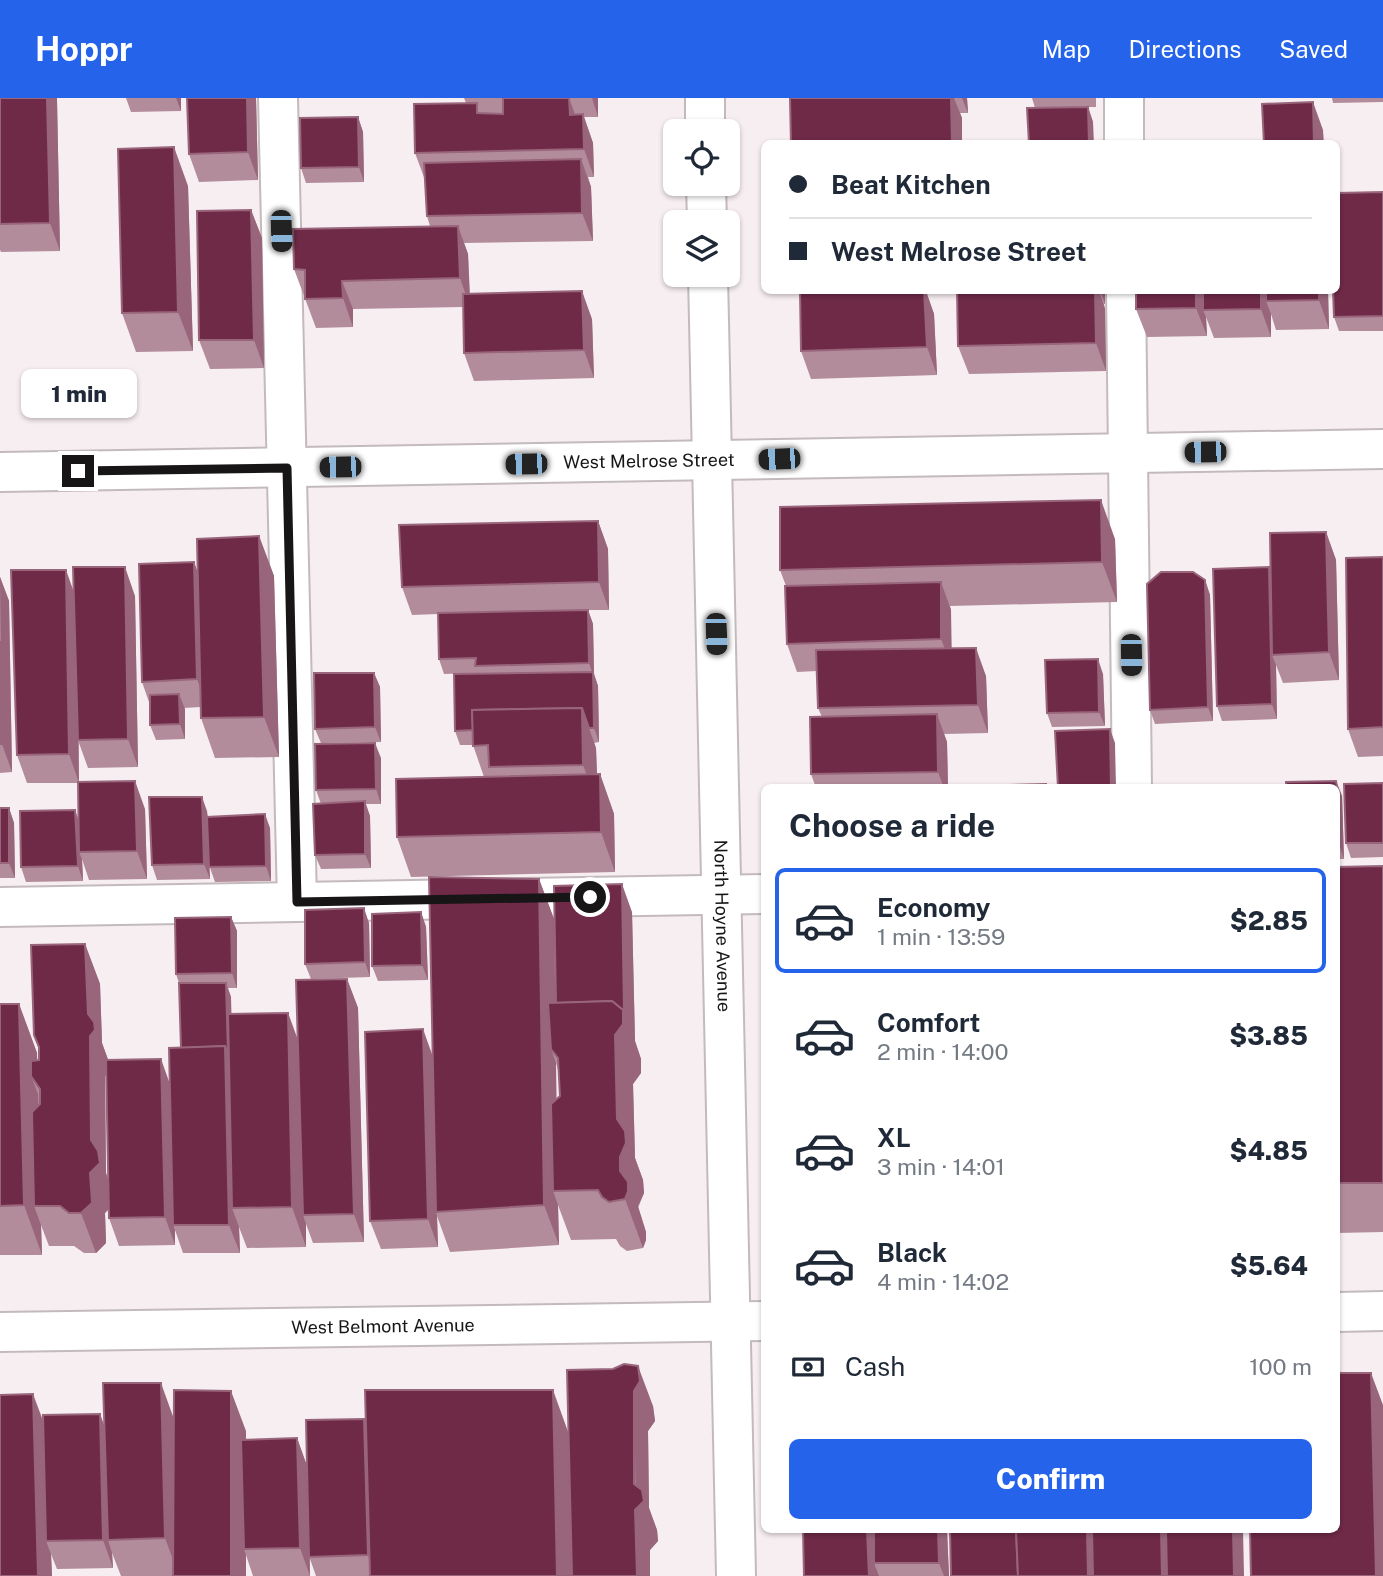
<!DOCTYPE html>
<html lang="en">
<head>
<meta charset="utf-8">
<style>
  :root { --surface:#fff; --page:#f2f2f3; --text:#1f2937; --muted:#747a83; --line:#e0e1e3; --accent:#2563eb }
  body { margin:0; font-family:"Public Sans",sans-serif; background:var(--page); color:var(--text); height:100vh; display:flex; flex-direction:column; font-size:26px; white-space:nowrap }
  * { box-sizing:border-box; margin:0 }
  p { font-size:23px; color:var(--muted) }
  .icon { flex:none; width:38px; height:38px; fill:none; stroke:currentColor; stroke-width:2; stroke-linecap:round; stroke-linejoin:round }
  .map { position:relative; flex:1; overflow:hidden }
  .sheet { position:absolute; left:761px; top:686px; width:579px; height:749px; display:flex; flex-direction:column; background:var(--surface); border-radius:10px; box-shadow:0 2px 5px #0004 }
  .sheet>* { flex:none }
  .top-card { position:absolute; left:761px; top:42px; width:579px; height:154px; border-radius:10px; box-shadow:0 2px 5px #0004; display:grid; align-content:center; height:154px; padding:0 28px; background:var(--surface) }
  .controls { position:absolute; left:663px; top:21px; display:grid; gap:14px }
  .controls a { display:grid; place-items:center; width:77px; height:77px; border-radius:10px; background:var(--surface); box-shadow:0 2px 5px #0004; font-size:35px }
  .end { position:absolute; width:32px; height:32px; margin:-16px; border:9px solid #181516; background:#fff; box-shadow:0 0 0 4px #fff }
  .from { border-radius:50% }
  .bubble { position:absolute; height:49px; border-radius:10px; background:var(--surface); box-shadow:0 2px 5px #0004; font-size:23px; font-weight:800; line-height:49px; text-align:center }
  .car { position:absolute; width:21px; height:42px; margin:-21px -10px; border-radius:9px; box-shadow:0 0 5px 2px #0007; background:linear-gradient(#222 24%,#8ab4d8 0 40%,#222 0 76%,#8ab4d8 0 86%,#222 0) }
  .top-card b { display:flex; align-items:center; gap:24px; height:66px; font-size:26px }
  .top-card b+b { border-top:2px solid var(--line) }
  .top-card i { width:18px; height:18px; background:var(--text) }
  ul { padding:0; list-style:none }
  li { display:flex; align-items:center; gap:21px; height:105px; margin:0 14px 10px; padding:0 14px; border:4px solid transparent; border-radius:10px }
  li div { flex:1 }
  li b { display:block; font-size:26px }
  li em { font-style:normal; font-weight:800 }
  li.current { border-color:var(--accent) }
  li>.icon { width:63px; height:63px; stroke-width:1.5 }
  h2 { padding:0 28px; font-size:32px; line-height:84px }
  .pay { display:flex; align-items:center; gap:18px; height:77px; padding:0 28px; font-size:26px }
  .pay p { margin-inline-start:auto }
  .primary-button { display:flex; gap:14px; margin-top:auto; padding:14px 28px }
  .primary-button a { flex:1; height:80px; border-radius:10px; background:var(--accent); color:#fff; font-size:28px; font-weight:800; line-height:80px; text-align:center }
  header { display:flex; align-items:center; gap:42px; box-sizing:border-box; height:98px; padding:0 35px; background:var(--accent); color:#fff }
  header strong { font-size:33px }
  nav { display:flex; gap:38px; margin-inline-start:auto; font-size:24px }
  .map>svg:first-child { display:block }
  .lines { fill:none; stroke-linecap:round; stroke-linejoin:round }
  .minor-casing { stroke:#c3babd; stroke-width:42 }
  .major-casing { stroke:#c3babd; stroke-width:42 }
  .minor { stroke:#fff; stroke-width:38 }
  .major { stroke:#fff; stroke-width:38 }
  .wall { fill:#b38c9c; fill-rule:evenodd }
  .shaded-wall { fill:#98657b }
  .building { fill:#6f2a48; stroke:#98657b; stroke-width:2 }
  .route { stroke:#181516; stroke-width:9 }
  .labels { text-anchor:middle; stroke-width:7; stroke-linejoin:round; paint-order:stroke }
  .street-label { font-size:18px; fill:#181516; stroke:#fefefe }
</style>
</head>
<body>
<header>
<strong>Hoppr</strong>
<nav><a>Map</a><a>Directions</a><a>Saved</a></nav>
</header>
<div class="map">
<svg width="1383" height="1478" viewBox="0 0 1383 1478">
  <rect width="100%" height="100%" fill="#f7eef1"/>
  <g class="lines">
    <g class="minor-casing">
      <g id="minor">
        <polyline points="278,0 297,804"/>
        <polyline points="705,0 705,33"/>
        <polyline points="1124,0 1124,46"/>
        <polyline points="706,86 707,124"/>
        <path id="s1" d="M708,177L736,1478"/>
        <polyline points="1126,192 1132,690"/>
        <path id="s2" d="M0,374L1383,351"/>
        <polyline points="0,809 765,796"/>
      </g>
    </g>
    <g class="major-casing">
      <g id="major">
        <polyline points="1337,1214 1383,1213"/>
        <path id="s3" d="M0,1234L765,1223"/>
      </g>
    </g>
    <use href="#minor" class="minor"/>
    <use href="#major" class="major"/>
  </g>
  <g class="wall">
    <polygon points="0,0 57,2 60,153 1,154 0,152"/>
    <polygon points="126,0 181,0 181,13 131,14"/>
    <polygon points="187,0 256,0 258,82 199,84 189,56"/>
    <polygon points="464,0 598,0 598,19 584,19 593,45 594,79 588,79 591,89 593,143 464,145 468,156 470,196 592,221 594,280 474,283 464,255 463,209 353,211 353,229 316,230 294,171 430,128 427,118 425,82 415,55 466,5"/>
    <polygon points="790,0 967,0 968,15 960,15 962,20 962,46 791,46"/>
    <polygon points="1032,0 1096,0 1096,9 1088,9 1093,24 1035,10"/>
    <polygon points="1332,0 1383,0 1383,4 1333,5"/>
    <polygon points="358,19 363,34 364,84 306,85 301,70"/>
    <polygon points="188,88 193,253 136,254 122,215"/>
    <polygon points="1383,94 1383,233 1339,233 1334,219"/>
    <polygon points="251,112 262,140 264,270 210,271 199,242"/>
    <polygon points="800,192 927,192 927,196 934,216 937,277 811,281 801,253"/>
    <polygon points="957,192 1105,192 1105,206 1104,206 1105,211 1106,273 969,276 958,248"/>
    <polygon points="1136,192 1328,192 1329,231 1276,232 1271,216 1271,239 1214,240 1206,219 1207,238 1147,239 1136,211"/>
    <polygon points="598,423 608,451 609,512 588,512 593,526 594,576 598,588 599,644 594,645 596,650 597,676 600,676 614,716 615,774 411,779 397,739 484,679 473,647 460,647 455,633 477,575 444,576 439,561 438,516 412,517 402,489"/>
    <polygon points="1326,434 1336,462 1339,582 1283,585 1276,567 1277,621 1222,623 1217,608 1270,473"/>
    <polygon points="259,438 274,478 279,659 215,660 201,620 201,609 184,610 185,641 156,642 150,627 150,607 142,584 194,464 198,476"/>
    <polygon points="1115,441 1117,504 950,508 951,512 951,550 986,578 988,635 944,636 947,644 948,688 1047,690 816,690 811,676 822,619 818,610 817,573 797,574 787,546 786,488 780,472"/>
    <polygon points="1383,459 1383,658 1358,659 1348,631"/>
    <polygon points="0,479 9,503 12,674 0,675"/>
    <polygon points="1205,482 1210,497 1213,623 1155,626 1150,612"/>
    <polygon points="74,496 135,498 138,669 88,670 79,645 79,684 145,711 147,781 89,782 82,761 83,783 26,784 21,769 79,723 78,685 27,685 17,657"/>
    <polygon points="374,575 380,589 381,644 321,645 315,631"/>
    <polygon points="1103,576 1105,628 1052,629 1047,615"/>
    <polygon points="381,660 381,706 365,706 370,718 371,770 321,771 315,757 321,706 316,692"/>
    <polygon points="1336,683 1342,698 1344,761 1337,761"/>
    <polygon points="1383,685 1383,759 1351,760 1346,745"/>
    <polygon points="0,710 9,710 14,725 15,780 0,780"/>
    <polygon points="207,713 208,719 270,730 271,783 215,784 209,767 210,781 157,782 152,767"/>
    <polygon points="1383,768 1383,1134 1337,1135 1337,769"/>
    <path d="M539,781L554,821L555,905H556L632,814L635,943L641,961V975L633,986L635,1060L643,1082L644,1095L638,1110L646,1134V1142L643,1150L627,1153L620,1148L616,1141L571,1142L558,1107L559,1147L450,1154L437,1118L438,1149L381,1151L370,1123L433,958ZM556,965L558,972L560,998L556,1001Z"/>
    <polygon points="421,814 426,829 428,882 378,883 372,868"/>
    <path d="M231,819L237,833V890H228L231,899V916L288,915L298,942L347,881L358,910L364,1144L313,1145L306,1126V1149L247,1150L239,1129L240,1155H183L175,1132V1147L119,1148L109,1120V1111L105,1115L106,1145L96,1155H84L74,1148H49L41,1127L42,1157H0V906H19L37,955V962H39V951L34,937L85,846L100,886L102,945L108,962L170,984L181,950L179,885L176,876ZM106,976L108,1082L106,1075L105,978Z"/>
    <polygon points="369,825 370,879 311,881 305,866"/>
    <polygon points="653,1308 655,1323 648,1333 649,1410 657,1432 658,1443 650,1452 650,1478 316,1478 310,1461 310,1478 253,1478 246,1457 246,1478 121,1478 112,1455 113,1470 57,1471 51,1456 52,1478 0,1478 44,1324 100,1316 105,1330 174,1321 246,1333 246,1342 297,1340 307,1368 366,1328 569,1336"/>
    <polygon points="803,1432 947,1432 949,1478 804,1478"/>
  </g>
  <g class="shaded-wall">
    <polygon points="47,0 57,0 57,2 60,153 50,125"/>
    <polygon points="176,0 181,0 181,13"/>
    <polygon points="247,0 256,0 258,82 248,54"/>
    <polygon points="569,0 579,27 570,17"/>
    <polygon points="592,0 598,0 598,19"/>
    <polygon points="951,0 954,0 962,20 962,46 952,46"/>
    <polygon points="962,0 967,0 968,15"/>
    <polygon points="1313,4 1323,32 1324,46 1314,46"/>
    <polygon points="1088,9 1093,24 1094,46 1089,46"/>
    <polygon points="583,16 593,45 594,79 584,51"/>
    <polygon points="358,19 363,34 364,84 359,69"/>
    <polygon points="174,49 188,88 193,253 178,214"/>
    <polygon points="581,61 591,89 593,143 582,115"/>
    <polygon points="251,112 262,140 264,270 254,242"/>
    <polygon points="458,128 468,156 470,209 460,180"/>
    <polygon points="342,183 353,211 353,229 343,200"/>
    <polygon points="924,192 927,192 927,196 934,216 937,277 927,249"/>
    <polygon points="1095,192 1099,192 1105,211 1106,273 1096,245"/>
    <polygon points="1100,192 1105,192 1105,206"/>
    <polygon points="1196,192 1206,192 1203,212 1206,219 1207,238 1196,210"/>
    <polygon points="1261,192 1270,192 1266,203 1271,216 1271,239 1261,211"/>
    <polygon points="1319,192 1328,192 1329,231 1319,202"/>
    <polygon points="582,193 592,221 594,280 584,252"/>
    <polygon points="1101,402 1115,441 1117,504 1102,464"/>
    <polygon points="598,423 608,451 609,512 599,484"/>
    <polygon points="1326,434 1336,462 1339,582 1329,554"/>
    <polygon points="259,438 274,478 279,659 264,619"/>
    <polygon points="194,464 204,492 207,609 197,581"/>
    <polygon points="125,469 135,498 138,669 128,641"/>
    <polygon points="1269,469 1274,483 1272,557 1276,567 1277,621 1272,606"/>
    <polygon points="66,472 76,500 78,642 79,685 69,656"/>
    <polygon points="0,479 9,503 12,674 2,646"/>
    <polygon points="1205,482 1210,497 1213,623 1208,609"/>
    <polygon points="941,484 951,512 952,569 941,541"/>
    <polygon points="588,512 593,526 594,576 598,588 599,644 594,630 593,577 589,565"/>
    <polygon points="976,550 986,578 988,635 978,607"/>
    <polygon points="1098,561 1103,576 1105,628 1099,614"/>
    <polygon points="374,575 380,589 381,644 375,629"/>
    <polygon points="179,596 185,611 185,641 180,626"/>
    <polygon points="582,610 596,650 598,706 583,667"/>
    <polygon points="937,616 947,644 948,690 944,690 938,674"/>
    <polygon points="1110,631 1115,645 1116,690 1111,690"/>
    <polygon points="375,645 381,660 381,706 376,691"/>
    <polygon points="600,676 614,716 615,774 601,734"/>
    <polygon points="135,683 145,711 147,781 137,753"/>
    <polygon points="1336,683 1342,698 1344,761 1339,746"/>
    <polygon points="202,699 207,713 210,781 204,766"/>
    <polygon points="365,703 370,718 371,770 365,756"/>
    <polygon points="9,710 14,725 15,780 9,765"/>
    <polygon points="75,712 80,726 79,754 82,761 83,783 78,768"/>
    <polygon points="265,716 270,730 271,783 266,768"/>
    <polygon points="539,781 554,821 556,958 551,951 556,965 558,1093 553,1093 558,1107 559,1147 544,1107"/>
    <polygon points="622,786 632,814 635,943 641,961 641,975 633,986 635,1060 643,1082 644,1095 638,1108 646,1134 646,1142 643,1150 625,1101 620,1073 617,1021 615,937"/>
    <polygon points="364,810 369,825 370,879 365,864"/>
    <polygon points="421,814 426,829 428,882 422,867"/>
    <polygon points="231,819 237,833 237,890 232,875"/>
    <polygon points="85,846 100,886 102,945 109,964 110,972 105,978 106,1075 112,1093 114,1105 105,1115 106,1145 96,1155 81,1115 90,1075"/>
    <polygon points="347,881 358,910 364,1144 354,1116"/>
    <polygon points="226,885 231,899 233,970 232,1110 239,1129 240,1155 229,1127 225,948"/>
    <polygon points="19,906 37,955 38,988 31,978 38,996 41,1108 34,1108 41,1127 42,1157 24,1107"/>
    <polygon points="288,915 302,954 303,1117 306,1126 306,1149 292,1109"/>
    <polygon points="423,931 433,959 436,1114 437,1118 438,1149 428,1121"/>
    <polygon points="161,961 171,989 173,1127 175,1132 175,1147 165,1119"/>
    <polygon points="638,1268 653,1308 655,1323 648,1333 649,1410 657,1432 658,1443 650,1452 650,1478 637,1478 634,1293"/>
    <polygon points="1371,1275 1383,1307 1383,1478 1376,1478"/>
    <polygon points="161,1285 175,1324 179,1478 165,1440"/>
    <polygon points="553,1292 571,1342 574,1478 557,1478"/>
    <polygon points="231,1293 246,1333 246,1451 244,1451 246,1457 246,1478 231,1478"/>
    <polygon points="33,1296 48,1336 46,1443 51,1456 52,1478 38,1478"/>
    <polygon points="100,1316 110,1344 108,1442 112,1455 113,1470 103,1442"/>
    <polygon points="364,1321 374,1349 376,1478 368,1457"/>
    <polygon points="297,1340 307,1368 310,1478 300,1450"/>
    <polygon points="867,1432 881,1432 874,1465 879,1478 869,1478"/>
    <polygon points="938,1432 947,1432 949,1478 944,1478 939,1465"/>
    <polygon points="1087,1432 1097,1432 1098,1478 1088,1478"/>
    <polygon points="1161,1432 1170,1432 1172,1478 1162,1478"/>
    <polygon points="1233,1432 1243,1432 1244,1478 1234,1478"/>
  </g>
  <g class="building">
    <polygon points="0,0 47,0 50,125 0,126"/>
    <polygon points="187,0 247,0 248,54 189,56"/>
    <polygon points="503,0 569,0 570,17 583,16 584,51 415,55 414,6 477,5 477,15 503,16"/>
    <polygon points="790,0 951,0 952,46 791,46"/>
    <polygon points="1313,4 1314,46 1264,46 1262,6"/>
    <polygon points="1088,9 1089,46 1029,46 1027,10"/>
    <polygon points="358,19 359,69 301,70 300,20"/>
    <polygon points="174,49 178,214 122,215 118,51"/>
    <polygon points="581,61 582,115 427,118 424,65"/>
    <polygon points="1383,94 1383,218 1334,219 1333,192 1337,192 1337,95"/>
    <polygon points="251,112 254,242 199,242 197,113"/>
    <polygon points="458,128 460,180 342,183 343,200 305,201 305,172 294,171 293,131"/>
    <polygon points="800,192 924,192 927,249 801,253"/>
    <polygon points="957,192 1095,192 1096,245 958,248"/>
    <polygon points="1136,192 1196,192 1196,210 1136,211"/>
    <polygon points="1203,192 1261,192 1261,211 1203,212"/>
    <polygon points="1266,192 1319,192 1319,202 1266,203"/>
    <polygon points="582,193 584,252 464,255 463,196"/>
    <polygon points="1101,402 1102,464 780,472 780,409"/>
    <polygon points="598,423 599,484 402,489 399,427"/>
    <polygon points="1326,434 1329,554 1272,557 1270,435"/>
    <polygon points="259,438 264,619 201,620 197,441"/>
    <polygon points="1383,459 1383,629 1348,631 1346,460"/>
    <polygon points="194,464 197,581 142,584 139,466"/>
    <polygon points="73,469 125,469 128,641 78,642"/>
    <polygon points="1269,469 1272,606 1217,608 1213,471"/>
    <polygon points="11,472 66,472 69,656 17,657"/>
    <polygon points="1161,474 1193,474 1205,482 1208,609 1150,612 1147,486"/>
    <polygon points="941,484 941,541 787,546 785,488"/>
    <polygon points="588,512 589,565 475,568 476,560 439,561 438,515"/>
    <polygon points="0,543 2,646 0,646"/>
    <polygon points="976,550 978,607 818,610 816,552"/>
    <polygon points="1098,561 1099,614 1047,615 1045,562"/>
    <polygon points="593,574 594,630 589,630 582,610 472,612 473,632 455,633 454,576"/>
    <polygon points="314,575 374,575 375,629 315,631"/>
    <polygon points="179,596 180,626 150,627 150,597"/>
    <polygon points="582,610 583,667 489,669 488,647 473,648 472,612"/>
    <polygon points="937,616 938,674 811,676 810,619"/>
    <polygon points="1110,631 1111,690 1058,690 1055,633"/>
    <polygon points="375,645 376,691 316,692 315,646"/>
    <polygon points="600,676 601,734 397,739 396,681"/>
    <polygon points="135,683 137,753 79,754 78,684"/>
    <polygon points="1336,683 1337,690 1286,690 1286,684"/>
    <polygon points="1383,685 1383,745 1346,745 1344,686"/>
    <polygon points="1046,686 1046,690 887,690"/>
    <polygon points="1269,687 1269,690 1223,690 1223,689"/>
    <polygon points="149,699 202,699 204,766 152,767"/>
    <polygon points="1337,699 1339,746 1337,746"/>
    <polygon points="365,703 365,756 315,757 313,706"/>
    <rect x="0" y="710" width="9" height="55"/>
    <polygon points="75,712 78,768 21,769 20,713"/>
    <polygon points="265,716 266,768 209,769 207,719"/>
    <polygon points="1383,768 1383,1085 1337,1085 1337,769"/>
    <polygon points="429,779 539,781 544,1107 436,1114"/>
    <polygon points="622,786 624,915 623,912 612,903 556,905 554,788"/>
    <polygon points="364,810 365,864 305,866 305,812"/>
    <polygon points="421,814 422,867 372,868 372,816"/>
    <polygon points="231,819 232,875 176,876 175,820"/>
    <polygon points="85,846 88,916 94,924 95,932 90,938 91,1042 98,1053 100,1065 90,1075 92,1105 81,1115 69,1115 60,1108 34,1108 32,1014 40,1006 40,991 31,978 31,963 39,962 39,949 34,937 31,847"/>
    <polygon points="347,881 354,1116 303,1117 296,882"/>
    <polygon points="179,885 226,885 228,956 225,948 181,950"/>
    <polygon points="612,903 623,912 623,926 615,937 617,1021 625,1033 626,1045 620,1059 620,1073 628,1084 628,1093 625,1101 609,1104 602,1099 598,1092 553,1093 551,1006 560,998 558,960 551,951 548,905"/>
    <polygon points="0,906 19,906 24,1107 0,1108"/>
    <polygon points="288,915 292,1109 232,1110 228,916"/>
    <polygon points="423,931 428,1121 370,1123 365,934"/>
    <polygon points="225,948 229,1127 173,1127 169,950"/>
    <polygon points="161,961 165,1119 109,1120 106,962"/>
    <polygon points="624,1266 638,1268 640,1283 634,1293 634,1386 642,1392 644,1403 635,1412 637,1478 572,1478 567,1272 613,1271"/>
    <polygon points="1337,1275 1371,1275 1376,1478 1251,1478 1250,1432 1337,1432"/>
    <polygon points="103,1285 161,1285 165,1440 108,1442"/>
    <polygon points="174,1292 231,1293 231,1478 173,1478"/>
    <polygon points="365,1292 553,1292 557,1478 370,1478"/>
    <polygon points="33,1296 38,1478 0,1478 0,1297"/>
    <polygon points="100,1316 103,1442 46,1443 43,1317"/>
    <polygon points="364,1321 368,1457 309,1459 306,1322"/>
    <polygon points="297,1340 300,1450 244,1451 241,1342"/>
    <polygon points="803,1432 867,1432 869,1478 804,1478"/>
    <polygon points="874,1432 938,1432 939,1465 874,1465"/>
    <polygon points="950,1432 1016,1432 1018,1478 951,1478"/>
    <polygon points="1016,1432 1087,1432 1088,1478 1018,1478"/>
    <polygon points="1092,1432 1161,1432 1162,1478 1093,1478"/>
    <polygon points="1166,1432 1233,1432 1234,1478 1167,1478"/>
  </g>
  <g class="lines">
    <polyline class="route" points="78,373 287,370 297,804 590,799"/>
  </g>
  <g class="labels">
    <g class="street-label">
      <text dy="6" stroke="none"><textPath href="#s2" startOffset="649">West Melrose Street</textPath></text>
      <text dy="6" stroke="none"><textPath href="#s1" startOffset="651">North Hoyne Avenue</textPath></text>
      <text dy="6" stroke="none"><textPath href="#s3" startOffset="383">West Belmont Avenue</textPath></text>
    </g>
  </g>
</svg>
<div class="controls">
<a><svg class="icon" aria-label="locate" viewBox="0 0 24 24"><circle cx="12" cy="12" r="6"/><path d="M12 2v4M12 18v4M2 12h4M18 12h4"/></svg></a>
<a><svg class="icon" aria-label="layers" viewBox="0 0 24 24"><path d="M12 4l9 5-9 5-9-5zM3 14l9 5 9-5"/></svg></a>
</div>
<i class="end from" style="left:590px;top:799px"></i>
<i class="end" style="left:78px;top:373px"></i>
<div class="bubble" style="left:21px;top:271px;width:116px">1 min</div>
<i class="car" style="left:281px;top:133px;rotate:178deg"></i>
<i class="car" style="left:1205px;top:354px;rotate:269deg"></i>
<i class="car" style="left:779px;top:361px;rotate:268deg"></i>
<i class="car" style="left:526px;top:366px;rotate:269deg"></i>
<i class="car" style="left:340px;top:369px;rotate:269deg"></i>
<i class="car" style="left:716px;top:536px;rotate:178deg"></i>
<i class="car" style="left:1131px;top:557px;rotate:179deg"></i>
<div class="top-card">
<b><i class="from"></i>Beat Kitchen</b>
<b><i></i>West Melrose Street</b>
</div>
<section class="sheet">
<h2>Choose a ride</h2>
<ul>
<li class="current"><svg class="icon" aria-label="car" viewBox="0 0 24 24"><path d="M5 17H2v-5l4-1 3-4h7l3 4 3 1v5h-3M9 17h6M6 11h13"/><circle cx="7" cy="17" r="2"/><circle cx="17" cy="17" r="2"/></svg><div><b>Economy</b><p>1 min · 13:59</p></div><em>$2.85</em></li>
<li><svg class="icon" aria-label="car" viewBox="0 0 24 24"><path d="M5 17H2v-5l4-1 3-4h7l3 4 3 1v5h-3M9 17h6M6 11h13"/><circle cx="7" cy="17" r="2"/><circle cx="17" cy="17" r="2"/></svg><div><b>Comfort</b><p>2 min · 14:00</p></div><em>$3.85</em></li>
<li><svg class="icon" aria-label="car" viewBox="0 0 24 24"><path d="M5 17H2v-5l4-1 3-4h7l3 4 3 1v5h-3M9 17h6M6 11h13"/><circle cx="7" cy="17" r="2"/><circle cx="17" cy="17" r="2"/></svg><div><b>XL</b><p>3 min · 14:01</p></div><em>$4.85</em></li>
<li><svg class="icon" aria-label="car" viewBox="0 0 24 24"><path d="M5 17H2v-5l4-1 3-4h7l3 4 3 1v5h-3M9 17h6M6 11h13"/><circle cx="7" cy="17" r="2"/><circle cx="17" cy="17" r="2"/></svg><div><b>Black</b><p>4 min · 14:02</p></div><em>$5.64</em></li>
</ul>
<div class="pay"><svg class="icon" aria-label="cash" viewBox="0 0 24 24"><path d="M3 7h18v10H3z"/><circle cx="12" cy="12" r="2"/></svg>Cash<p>100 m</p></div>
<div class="primary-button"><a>Confirm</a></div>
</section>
</div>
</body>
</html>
